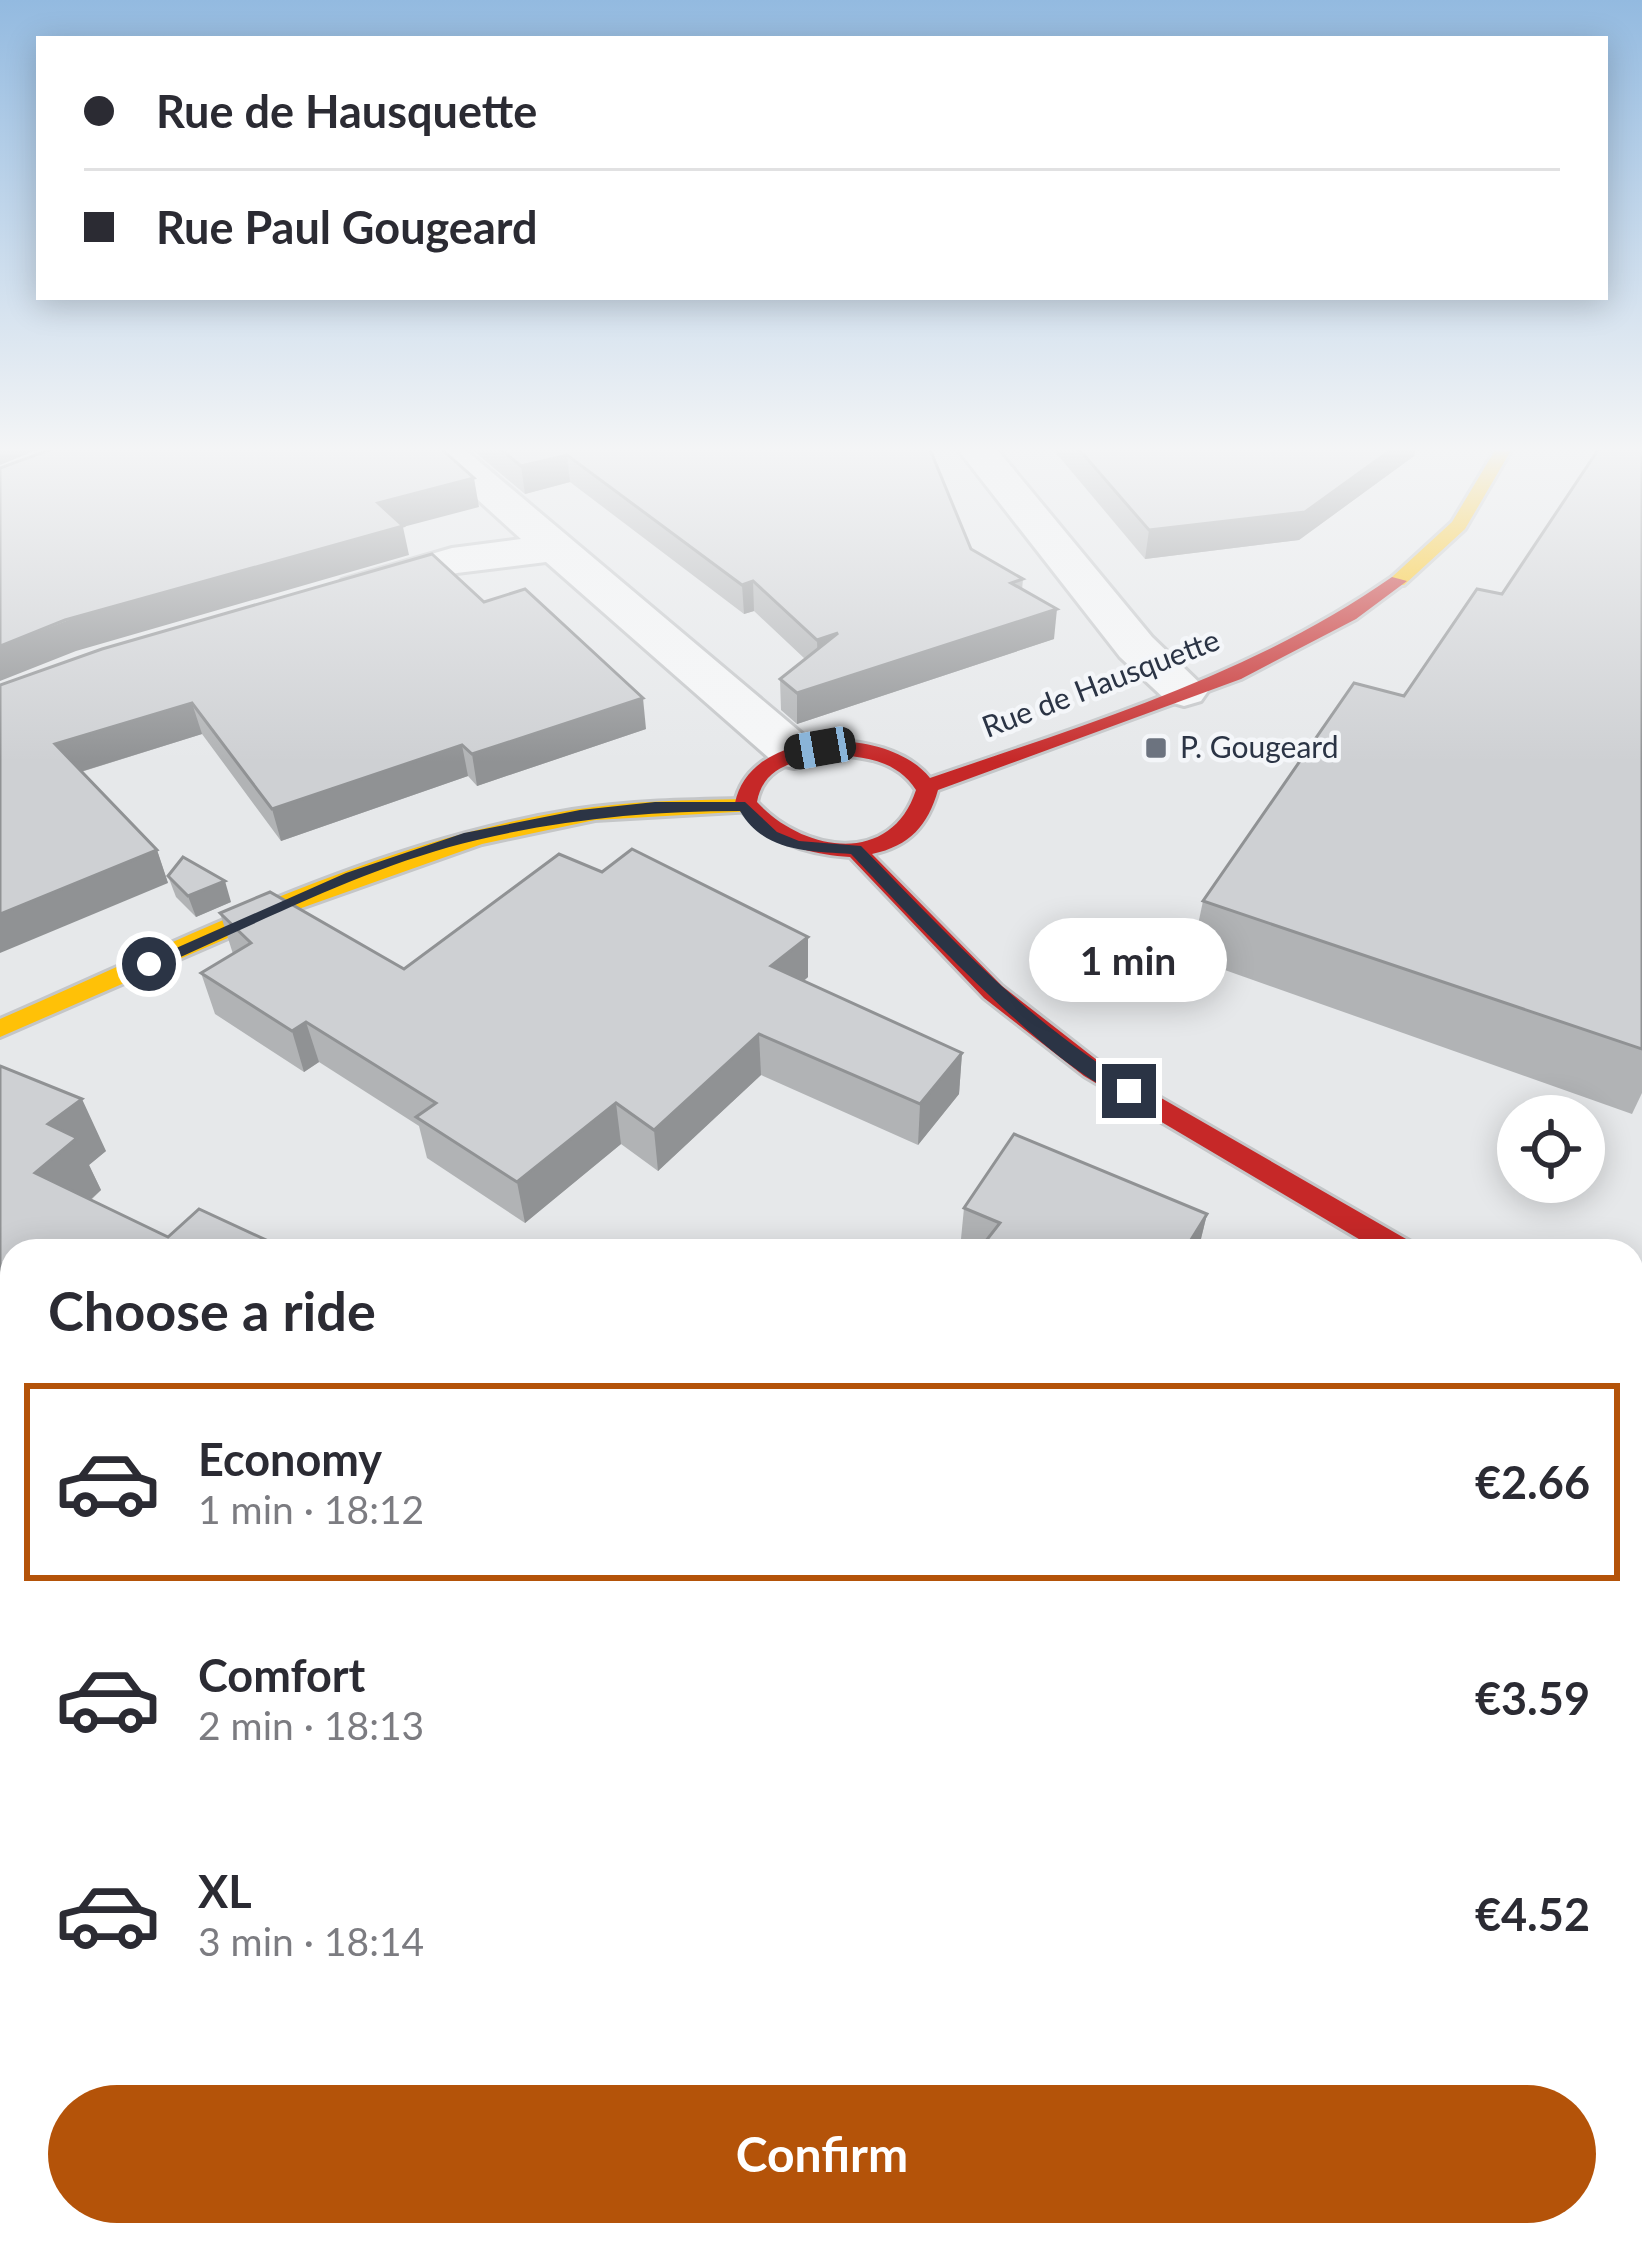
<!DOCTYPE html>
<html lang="en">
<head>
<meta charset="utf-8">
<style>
  :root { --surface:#fff; --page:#f7f7f7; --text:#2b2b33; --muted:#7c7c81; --line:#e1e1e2; --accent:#b45309 }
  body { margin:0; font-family:Lato,sans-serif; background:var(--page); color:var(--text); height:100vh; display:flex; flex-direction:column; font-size:45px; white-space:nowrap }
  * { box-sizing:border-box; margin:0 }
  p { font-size:39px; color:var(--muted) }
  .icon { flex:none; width:66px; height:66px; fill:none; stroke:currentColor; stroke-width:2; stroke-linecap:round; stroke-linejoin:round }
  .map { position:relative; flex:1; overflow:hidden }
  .details { position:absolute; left:0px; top:1239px; width:1644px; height:1008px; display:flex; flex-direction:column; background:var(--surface); border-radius:36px 36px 0 0; box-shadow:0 6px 30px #0003 }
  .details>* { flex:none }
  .hud { position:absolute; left:36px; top:36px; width:1572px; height:264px; border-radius:0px; box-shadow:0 6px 30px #0003; display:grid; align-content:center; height:264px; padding:0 48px; background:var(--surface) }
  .fabs { position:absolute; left:1497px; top:1095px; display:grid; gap:24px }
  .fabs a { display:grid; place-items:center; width:108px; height:108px; border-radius:50%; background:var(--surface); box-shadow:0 6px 30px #0003; font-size:60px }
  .end { position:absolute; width:54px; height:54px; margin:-27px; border:15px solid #2b3445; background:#fff; box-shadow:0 0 0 6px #fff }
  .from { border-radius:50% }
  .bubble { position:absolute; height:84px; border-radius:42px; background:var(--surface); box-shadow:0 6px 30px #0003; font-size:39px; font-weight:700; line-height:84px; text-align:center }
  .car { position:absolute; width:36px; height:72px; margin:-36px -18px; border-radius:15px; box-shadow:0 0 9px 3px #0007; background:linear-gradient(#222 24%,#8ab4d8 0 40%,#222 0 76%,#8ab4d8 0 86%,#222 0) }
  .hud b { display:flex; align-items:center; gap:42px; height:114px; font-size:45px }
  .hud b+b { border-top:3px solid var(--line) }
  .hud i { width:30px; height:30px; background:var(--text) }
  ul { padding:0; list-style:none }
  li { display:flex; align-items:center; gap:36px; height:198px; margin:0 24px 18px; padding:0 24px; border:6px solid transparent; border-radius:0px }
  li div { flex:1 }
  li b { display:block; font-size:45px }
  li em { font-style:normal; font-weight:700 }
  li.current { border-color:var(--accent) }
  li>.icon { width:108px; height:108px; stroke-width:1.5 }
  h2 { padding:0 48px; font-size:54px; line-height:144px }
  .cta { display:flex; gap:24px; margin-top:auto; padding:24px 48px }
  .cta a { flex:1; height:138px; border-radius:72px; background:var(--accent); color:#fff; font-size:48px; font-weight:700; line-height:138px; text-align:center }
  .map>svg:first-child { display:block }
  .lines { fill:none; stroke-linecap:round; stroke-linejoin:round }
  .street-casing { stroke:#c4c6c8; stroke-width:6 }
  .slow-casing { stroke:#c4c6c8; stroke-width:6 }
  .jam-casing { stroke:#c4c6c8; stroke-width:6 }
  .street { fill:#f5f6f7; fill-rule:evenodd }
  .slow { fill:#ffc107; fill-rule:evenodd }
  .jam { fill:#c62828; fill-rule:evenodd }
  .wall { fill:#b1b3b5 }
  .shaded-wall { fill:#909294 }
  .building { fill:#ced0d3; stroke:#909294; stroke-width:3 }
  .route { fill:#2b3445 }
  .poi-dot { fill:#6c737f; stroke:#f4f6f9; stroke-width:4.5 }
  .labels { text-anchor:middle; stroke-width:9; stroke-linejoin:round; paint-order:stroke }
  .far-street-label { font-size:30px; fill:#2b3445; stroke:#f4f6f9 }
  .far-poi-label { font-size:30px; fill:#2b3445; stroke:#f4f6f9; text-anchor:start }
</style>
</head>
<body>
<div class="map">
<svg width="1642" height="2247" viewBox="0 0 1642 2247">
  <rect width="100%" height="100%" fill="#e6e8ea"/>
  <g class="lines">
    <g class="street-casing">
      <g id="street">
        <polygon points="420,447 462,447 812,742 819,753 812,764 794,768 776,764 546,562 457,573 358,602 342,598 336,589 342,580 452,548 521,539"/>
        <polygon points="956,447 995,447 1152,637 1208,691 1201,701 1184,706 1167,701 1120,657"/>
        <polygon points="1632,1341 1642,1344 1642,1409 1632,1406"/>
        <polygon points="0,1869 12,1874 12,1976 0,1971"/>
        <polygon points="797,2235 910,2235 905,2247 792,2247"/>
      </g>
    </g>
    <g class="slow-casing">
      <g id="slow">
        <polygon points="1497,447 1513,447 1465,529 1404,585 1392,585 1392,577 1452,522"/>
        <path d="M745,799L753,801V811L595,820L482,844L276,917L0,1037V1019C184,939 372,842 572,810C629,801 687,800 745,799Z"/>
      </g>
    </g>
    <g class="jam-casing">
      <path id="jam" d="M1392,577L1407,581L1356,619L1241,679L938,790C928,825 910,846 872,854L1002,986L1102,1064L1413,1243L1418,1251H1379L1084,1076L984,998L850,857C803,854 764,840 735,803C750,727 887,724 930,778C1090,723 1252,675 1392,577ZM821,754C857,756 895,757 916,790C891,867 803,852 757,802C763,768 791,763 821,754Z"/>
    </g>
    <use href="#street" class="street"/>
    <use href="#slow" class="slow"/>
    <use href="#jam" class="jam"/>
  </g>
  <g class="wall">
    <polygon points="469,447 929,447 971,549 1023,579 1022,590 1054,639 797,724 781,710 780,679 805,659 754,611 744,614 570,482 525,494"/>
    <polygon points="1051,447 1416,447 1414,456 1299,540 1145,559"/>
    <polygon points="1642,447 1642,1093 1632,1114 1191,958 1203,901"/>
    <polygon points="484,602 646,729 477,786 468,776 281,841 202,734 81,772 157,850 168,883 0,685"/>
    <polygon points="602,872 808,937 808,977 804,981 962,1053 959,1094 918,1145 761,1075 658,1171 621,1144 525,1223 427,1158 419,1126 319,1062 304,1072 215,1014 201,973 233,954 220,913 404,969"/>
    <polygon points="168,876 231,902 196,917 176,897"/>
    <polygon points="0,1066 106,1151 89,1165 101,1190 91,1200 168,1237 290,1251 12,1251 12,1359 0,1352"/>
    <polygon points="964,1208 1207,1214 1198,1251 965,1251 960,1249"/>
    <polygon points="12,1615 12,1731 0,1723 0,1646 11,1635 3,1624"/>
    <polygon points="1642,2112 1642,2208 1632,2203 1632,2177"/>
    <polygon points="1197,2235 1413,2235 1409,2247 1193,2247"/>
  </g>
  <g class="shaded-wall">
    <polygon points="0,447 44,447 0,465"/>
    <polygon points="1395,447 1416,447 1414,456 1299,540 1145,559 1149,530"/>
    <polygon points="567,455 570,482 525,494 521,466"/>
    <polygon points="474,478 479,507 403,527 409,555 76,651 0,681 0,646 378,503"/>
    <polygon points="753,581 754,611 744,614 742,585"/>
    <polygon points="1057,609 1054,639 797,724 797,693"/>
    <polygon points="838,633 818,671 817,640"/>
    <polygon points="643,698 646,729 477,786 472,754"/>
    <polygon points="192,703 202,734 67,776 55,744"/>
    <polygon points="462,745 468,776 281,841 272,809"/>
    <polygon points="157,850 168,883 0,953 0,914"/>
    <polygon points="225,881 231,902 196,917 188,896"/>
    <polygon points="808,937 808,977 772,1006 771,966"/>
    <polygon points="306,1022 319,1062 304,1072 292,1031"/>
    <polygon points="759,1034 761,1075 658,1171 654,1130"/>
    <polygon points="962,1053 959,1094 918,1145 920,1104"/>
    <polygon points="82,1099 106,1151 89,1165 101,1190 61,1226 35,1173 48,1124"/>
    <polygon points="616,1103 621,1144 525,1223 517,1182"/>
    <polygon points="1207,1214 1198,1251 1184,1251"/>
    <polygon points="454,2235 481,2235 482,2237 476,2247 445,2247"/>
  </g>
  <g class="building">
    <polygon points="57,447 439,447 474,478 378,503 403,526 65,620 0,646 0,468"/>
    <polygon points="498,447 929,447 971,549 1023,579 1011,583 1057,609 797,693 780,679 838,633 817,640 753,581 742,585 567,455 521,466"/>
    <polygon points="1077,447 1395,447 1305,512 1149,530"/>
    <polygon points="1600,447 1642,447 1642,1049 1203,901 1354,683 1404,696 1477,589 1502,594"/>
    <polygon points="432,554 484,602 525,589 643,698 472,754 462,745 272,809 192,703 55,744 157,850 0,914 0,685 102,649"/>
    <polygon points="632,849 808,937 771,966 962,1053 920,1104 759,1034 654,1130 616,1103 517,1182 416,1117 436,1103 306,1022 292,1031 201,973 251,943 220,913 270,892 404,969 559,854 602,872"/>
    <polygon points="183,857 225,881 188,896 168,876"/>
    <polygon points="0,1066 82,1099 48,1124 77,1138 35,1173 168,1237 199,1209 290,1251 12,1251 12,1323 0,1316"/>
    <polygon points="1014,1134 1207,1214 1184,1251 978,1251 1000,1223 964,1208"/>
    <polygon points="1632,1461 1642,1465 1642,1474 1632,1506"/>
    <polygon points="12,1615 12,1630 3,1624"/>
    <polygon points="12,1634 12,1715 0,1707 0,1646"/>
    <polygon points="273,2235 454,2235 445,2247 264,2247"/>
    <polygon points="1205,2235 1413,2235 1409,2247 1200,2247"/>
  </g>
  <linearGradient id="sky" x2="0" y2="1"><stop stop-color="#93bae0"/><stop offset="0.59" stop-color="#f4f5f6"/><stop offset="1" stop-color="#f4f5f6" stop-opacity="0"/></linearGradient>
  <rect width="1642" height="762" fill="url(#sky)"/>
  <path class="route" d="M655,802H745L777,832L799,841L861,846C947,934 1029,1024 1136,1087V1096C1081,1104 893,898 851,854C808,851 764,852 740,811C650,811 565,819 477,840C366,866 260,923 155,968L140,964L346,873L464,833L580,810Z"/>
  <rect class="poi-dot" x="1144" y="736" width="24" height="24" rx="6"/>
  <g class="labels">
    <g class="far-street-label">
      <text transform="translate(1101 684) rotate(-21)" y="10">Rue de Hausquette</text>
    </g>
    <g class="far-poi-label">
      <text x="1180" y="758">P. Gougeard</text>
    </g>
  </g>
</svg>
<div class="fabs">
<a><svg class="icon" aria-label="locate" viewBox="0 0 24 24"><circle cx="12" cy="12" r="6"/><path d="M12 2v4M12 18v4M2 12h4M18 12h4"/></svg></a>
</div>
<i class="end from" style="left:149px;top:964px"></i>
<i class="end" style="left:1129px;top:1091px"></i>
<div class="bubble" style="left:1029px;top:918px;width:198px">1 min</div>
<i class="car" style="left:820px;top:748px;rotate:260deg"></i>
<div class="hud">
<b><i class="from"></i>Rue de Hausquette</b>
<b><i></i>Rue Paul Gougeard</b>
</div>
<section class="details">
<h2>Choose a ride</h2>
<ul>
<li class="current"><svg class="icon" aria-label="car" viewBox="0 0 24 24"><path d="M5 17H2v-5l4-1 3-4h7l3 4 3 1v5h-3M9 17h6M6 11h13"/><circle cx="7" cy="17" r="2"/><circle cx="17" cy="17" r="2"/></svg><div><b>Economy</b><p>1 min · 18:12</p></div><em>€2.66</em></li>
<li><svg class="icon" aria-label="car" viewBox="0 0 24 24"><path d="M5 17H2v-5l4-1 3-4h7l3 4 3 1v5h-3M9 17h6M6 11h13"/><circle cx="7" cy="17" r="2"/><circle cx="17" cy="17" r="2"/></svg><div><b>Comfort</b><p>2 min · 18:13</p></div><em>€3.59</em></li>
<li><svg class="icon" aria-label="car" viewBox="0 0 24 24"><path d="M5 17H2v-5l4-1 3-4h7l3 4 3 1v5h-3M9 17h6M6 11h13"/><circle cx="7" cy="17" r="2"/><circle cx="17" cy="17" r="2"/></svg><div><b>XL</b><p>3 min · 18:14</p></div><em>€4.52</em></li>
</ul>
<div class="cta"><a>Confirm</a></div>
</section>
</div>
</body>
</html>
